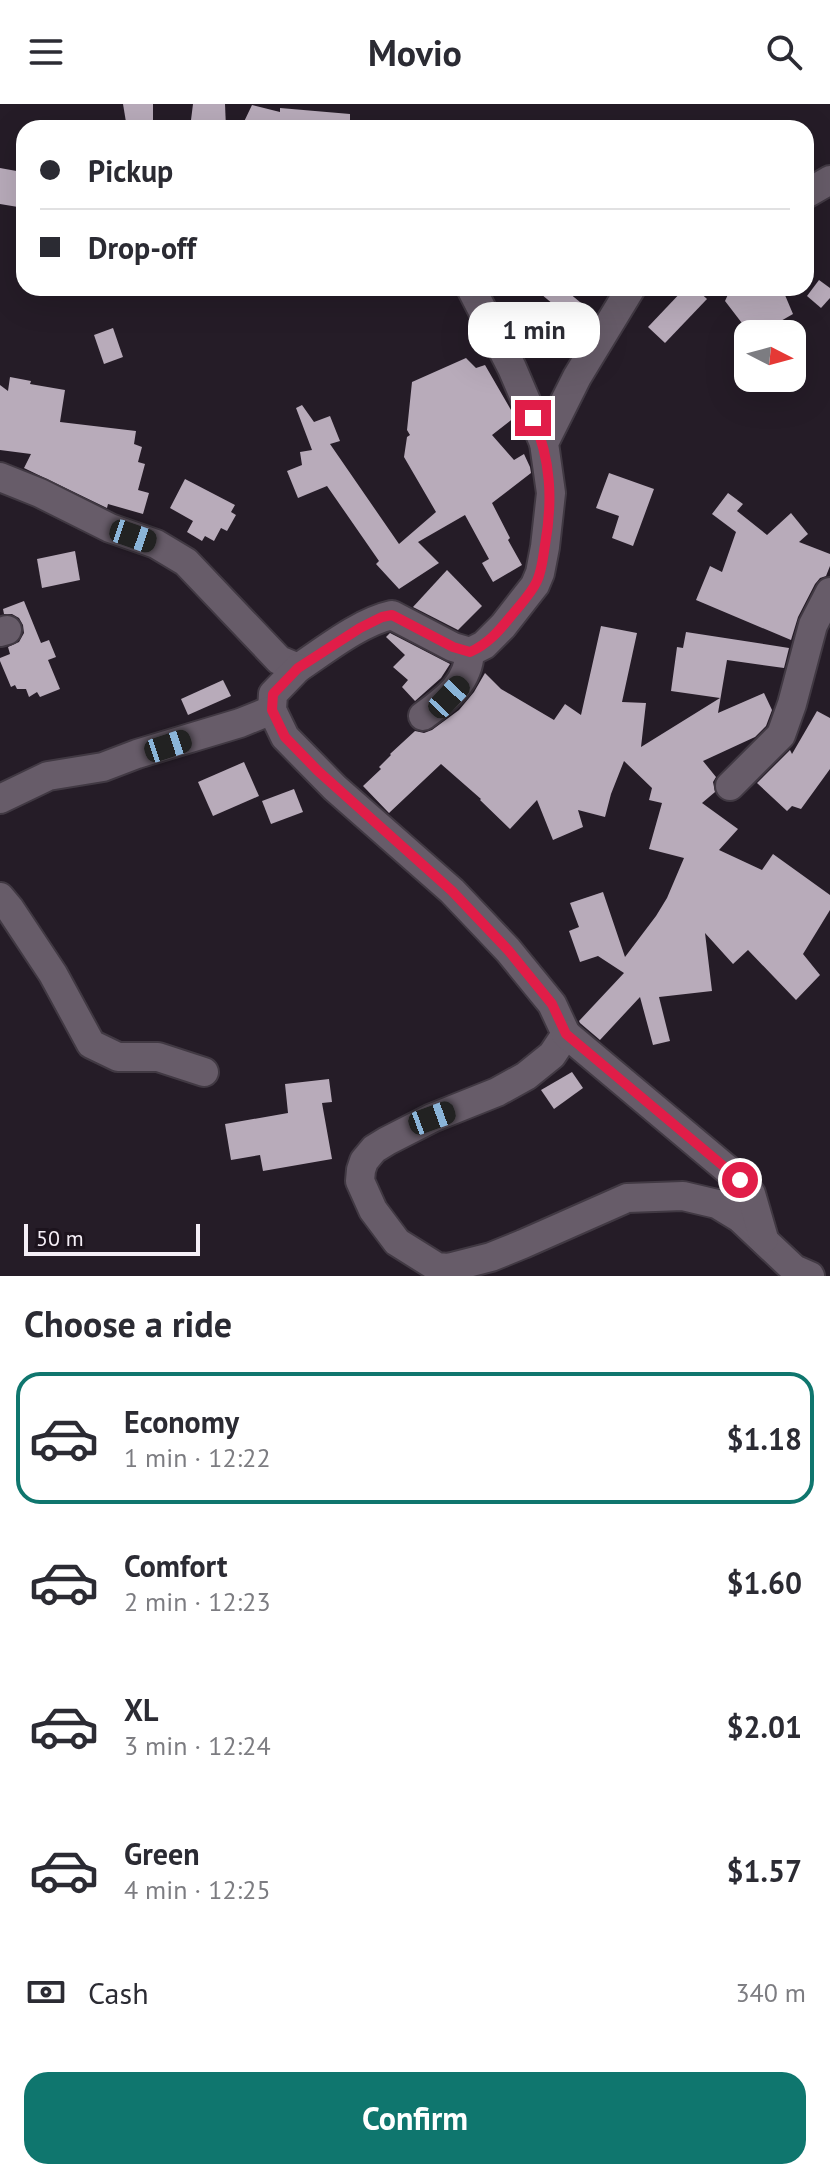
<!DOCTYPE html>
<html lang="en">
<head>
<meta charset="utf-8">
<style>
  :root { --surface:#fff; --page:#f2f2f3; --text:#2b2b33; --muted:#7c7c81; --line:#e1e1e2; --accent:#0f766e }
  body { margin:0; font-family:"PT Sans",sans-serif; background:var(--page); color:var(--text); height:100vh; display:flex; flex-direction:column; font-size:30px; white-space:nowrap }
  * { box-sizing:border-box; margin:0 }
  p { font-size:26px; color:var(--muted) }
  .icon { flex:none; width:44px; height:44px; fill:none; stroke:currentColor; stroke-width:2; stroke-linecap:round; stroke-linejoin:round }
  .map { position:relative; height:1172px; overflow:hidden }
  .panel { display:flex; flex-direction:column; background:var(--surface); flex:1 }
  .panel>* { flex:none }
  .hud { position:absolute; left:16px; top:16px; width:798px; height:176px; border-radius:24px; box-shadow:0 8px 32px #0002; display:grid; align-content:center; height:176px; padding:0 24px; background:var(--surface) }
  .needle { width:52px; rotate:96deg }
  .buttons { position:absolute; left:734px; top:216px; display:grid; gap:16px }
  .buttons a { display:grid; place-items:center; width:72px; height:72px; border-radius:16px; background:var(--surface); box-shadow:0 8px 32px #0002; font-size:40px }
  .scale { position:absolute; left:24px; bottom:20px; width:176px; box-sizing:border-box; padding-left:8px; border:4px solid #f5eff7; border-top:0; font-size:22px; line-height:28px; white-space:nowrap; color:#f5eff7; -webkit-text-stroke:6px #1c131d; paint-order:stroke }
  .end { position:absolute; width:36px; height:36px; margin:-18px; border:10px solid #e11d48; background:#fff; box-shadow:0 0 0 4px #fff }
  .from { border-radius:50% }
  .bubble { position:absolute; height:56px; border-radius:24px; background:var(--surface); box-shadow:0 8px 32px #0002; font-size:26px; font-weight:700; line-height:56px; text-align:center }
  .car { position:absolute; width:24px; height:48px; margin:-24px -12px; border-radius:10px; box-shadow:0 0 6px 2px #0007; background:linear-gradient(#222 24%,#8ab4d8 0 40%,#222 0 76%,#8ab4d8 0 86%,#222 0) }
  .hud b { display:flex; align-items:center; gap:28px; height:76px; font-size:30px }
  .hud b+b { border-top:2px solid var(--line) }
  .hud i { width:20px; height:20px; background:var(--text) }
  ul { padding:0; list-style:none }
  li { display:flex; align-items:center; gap:24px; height:132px; margin:0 16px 12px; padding:0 8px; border:4px solid transparent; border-radius:24px }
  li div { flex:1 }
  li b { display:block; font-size:30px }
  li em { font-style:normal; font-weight:700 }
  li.active { border-color:var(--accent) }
  li>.icon { width:72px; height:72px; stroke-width:1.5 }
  h2 { padding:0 24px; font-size:36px; line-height:96px }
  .pay { display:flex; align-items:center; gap:20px; height:88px; padding:0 24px; font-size:30px }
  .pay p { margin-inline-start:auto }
  .action { display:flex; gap:16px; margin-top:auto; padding:16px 24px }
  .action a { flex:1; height:92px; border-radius:24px; background:var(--accent); color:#fff; font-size:32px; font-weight:700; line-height:92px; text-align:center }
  header { display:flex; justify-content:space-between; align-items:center; height:104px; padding:0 24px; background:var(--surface); font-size:36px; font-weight:700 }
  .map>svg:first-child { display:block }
  .building { fill:#b8abba }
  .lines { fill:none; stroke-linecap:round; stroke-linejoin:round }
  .street-casing { stroke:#413943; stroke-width:32 }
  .street { stroke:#675c69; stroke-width:28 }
  .route { stroke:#e11d48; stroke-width:10 }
</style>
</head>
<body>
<header><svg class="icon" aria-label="menu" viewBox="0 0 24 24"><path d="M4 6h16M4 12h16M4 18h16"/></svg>Movio<svg class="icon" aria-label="search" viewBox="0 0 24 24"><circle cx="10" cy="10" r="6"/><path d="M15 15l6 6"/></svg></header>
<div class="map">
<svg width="830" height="1172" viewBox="0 0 830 1172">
  <rect width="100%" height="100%" fill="#251c27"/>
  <g class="building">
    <polygon points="123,0 153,0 153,24 127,24"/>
    <polygon points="193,0 225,0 226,24 190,24"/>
    <polygon points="252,1 280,8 280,4 350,10 350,24 241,24"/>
    <polygon points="0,64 22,68 18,103 0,100"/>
    <polygon points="819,176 830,184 830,194 821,204 807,192"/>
    <polygon points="534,184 563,184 586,203 574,218"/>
    <polygon points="685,184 695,184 707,195 665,239 648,223"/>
    <polygon points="731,184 782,184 793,210 765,226 759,220 748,227 725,197"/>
    <polygon points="113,224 123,253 104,260 94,231"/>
    <polygon points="466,254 476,264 485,261 515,313 492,331 514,356 524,350 530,363 531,369 492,399 510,434 508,436 522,461 493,478 482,459 489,455 465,411 418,438 439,459 399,485 376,460 379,457 327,382 298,394 287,367 302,361 300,348 312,346 296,304 302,301 314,318 330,312 340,337 330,340 399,440 436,408 404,353 407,333 410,331 407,326 412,278"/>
    <polygon points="10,273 31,277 30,280 65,286 60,318 136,327 134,340 142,343 138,358 145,360 138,386 149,389 143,410 108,400 107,404 24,364 31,350 0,346 0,281 8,287"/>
    <polygon points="609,369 654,385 633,442 612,434 619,412 596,404"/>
    <polygon points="185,375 235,401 231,408 236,411 227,427 221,424 214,437 205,432 202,437 187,428 193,417 170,404"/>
    <polygon points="728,389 743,400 737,407 767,431 791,409 808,430 799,438 830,450 830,462 826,472 820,474 815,480 798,513 791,536 696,496 710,462 722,468 736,428 712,410"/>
    <polygon points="75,447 80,476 42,484 37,455"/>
    <polygon points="447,466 482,502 458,526 413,503"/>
    <polygon points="24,497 41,539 49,536 56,553 48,556 60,585 40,593 37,588 29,593 26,585 17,585 15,581 11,583 0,557 0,554 10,550 8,543 19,538 24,529 23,521 19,514 12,510 4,510 3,505"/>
    <polygon points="601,522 637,529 622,598 646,599 641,643 720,594 671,587 677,543 683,544 686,528 789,544 784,564 727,556 718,609 764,589 772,606 766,622 755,633 703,657 716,673 713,678 715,688 702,699 738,725 719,746 762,766 773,750 830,791 830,806 803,850 820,871 796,896 748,846 733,860 705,829 712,887 659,893 670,937 653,941 640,893 600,936 580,919 579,917 624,869 598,852 580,858 569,827 579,823 570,799 603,788 625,853 656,812 667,794 684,754 649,745 662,699 649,696 652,684 624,657 611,690 605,713 578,706 583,723 553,736 537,696 510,725 480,696 481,695 441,660 389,709 363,682 381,665 379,663 391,651 390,650 415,627 424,629 432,626 459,606 474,588 485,569 501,585 554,616 565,600 581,611"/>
    <polygon points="390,529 450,560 441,574 415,597 402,583 408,576 393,563 405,551 386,533"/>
    <polygon points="223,576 231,592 188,611 181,595"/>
    <polygon points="817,607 830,614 830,665 801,705 792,702 787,707 757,679 790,646 792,650"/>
    <polygon points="244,658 259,692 213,712 198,678"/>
    <polygon points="294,685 303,708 271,720 262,697"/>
    <polygon points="572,968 583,984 554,1005 541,986"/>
    <polygon points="329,975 332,998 322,999 332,1055 263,1067 260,1051 231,1056 225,1020 288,1009 285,980"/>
  </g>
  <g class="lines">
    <g class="street-casing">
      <g id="street">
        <polyline points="806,90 830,76"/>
        <polyline points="471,184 512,264 544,339"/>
        <path d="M0,373L40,389L110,424L156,440L186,458L279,556L298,564C325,546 360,518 392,511L453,543L470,548"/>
        <polyline points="0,528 7,526"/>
        <polyline points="298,564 273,590 272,606 285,633 335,684 452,787 508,846 552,900 566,930 552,951 526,972 497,988 432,1014 387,1037 374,1045 364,1057 361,1066 360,1077 373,1106 397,1138 437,1163 448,1164 491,1153 523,1140 627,1094 683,1092 717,1100 740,1114 794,1165 810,1172"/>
        <path d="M423,612C446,595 468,580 470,548L484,541L503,522L535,481L540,469L545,443L551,389L544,339L577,273L631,184"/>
        <polyline points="730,682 781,631 792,600 813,521 830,488"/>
        <polyline points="0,695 48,672 103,663 137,650 240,619 272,606"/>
        <polyline points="0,793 10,805 53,870 91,940 118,953 158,953 204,968"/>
        <polyline points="566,930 740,1076 751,1090 764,1135"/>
      </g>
    </g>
    <use href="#street" class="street"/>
  </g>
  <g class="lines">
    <path class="route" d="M533,314C551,356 553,396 545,441C543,453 542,466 537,477C531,490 520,501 511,512C499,527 488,540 470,548L453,543L392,511L382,513L360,524L298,564L273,590L272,606L285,633L318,667L452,787L508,846L552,900L566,930L740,1076"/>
  </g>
</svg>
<div class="buttons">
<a><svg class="needle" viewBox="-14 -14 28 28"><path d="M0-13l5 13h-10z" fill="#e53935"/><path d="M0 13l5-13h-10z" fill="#7c7c81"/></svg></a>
</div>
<div class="scale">50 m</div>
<i class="end from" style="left:740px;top:1076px"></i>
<i class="end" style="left:533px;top:314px"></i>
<div class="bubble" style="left:468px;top:198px;width:132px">1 min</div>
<i class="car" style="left:133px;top:432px;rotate:109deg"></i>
<i class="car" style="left:449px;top:593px;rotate:43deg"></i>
<i class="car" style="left:168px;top:642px;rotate:72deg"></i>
<i class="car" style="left:432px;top:1014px;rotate:70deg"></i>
<div class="hud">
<b><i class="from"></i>Pickup</b>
<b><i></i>Drop-off</b>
</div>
</div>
<section class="panel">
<h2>Choose a ride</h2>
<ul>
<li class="active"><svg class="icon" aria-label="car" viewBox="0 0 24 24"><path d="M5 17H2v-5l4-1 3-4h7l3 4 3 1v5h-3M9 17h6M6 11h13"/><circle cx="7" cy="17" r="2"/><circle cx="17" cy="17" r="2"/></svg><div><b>Economy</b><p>1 min · 12:22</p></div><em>$1.18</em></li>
<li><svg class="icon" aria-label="car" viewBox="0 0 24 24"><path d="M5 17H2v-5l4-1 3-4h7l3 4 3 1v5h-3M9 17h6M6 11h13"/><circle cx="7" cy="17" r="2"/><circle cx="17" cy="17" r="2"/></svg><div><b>Comfort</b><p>2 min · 12:23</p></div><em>$1.60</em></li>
<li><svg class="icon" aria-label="car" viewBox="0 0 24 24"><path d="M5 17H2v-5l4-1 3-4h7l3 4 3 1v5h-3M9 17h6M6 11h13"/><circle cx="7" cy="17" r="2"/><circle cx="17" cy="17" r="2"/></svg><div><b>XL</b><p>3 min · 12:24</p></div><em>$2.01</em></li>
<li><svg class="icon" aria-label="car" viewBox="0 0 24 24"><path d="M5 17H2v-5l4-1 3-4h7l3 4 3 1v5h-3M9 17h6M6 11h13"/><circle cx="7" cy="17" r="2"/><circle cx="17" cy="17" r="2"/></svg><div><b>Green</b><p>4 min · 12:25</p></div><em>$1.57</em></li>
</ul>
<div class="pay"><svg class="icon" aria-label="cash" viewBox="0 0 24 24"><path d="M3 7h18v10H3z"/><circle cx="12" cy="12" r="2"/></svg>Cash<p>340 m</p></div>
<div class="action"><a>Confirm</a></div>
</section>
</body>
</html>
